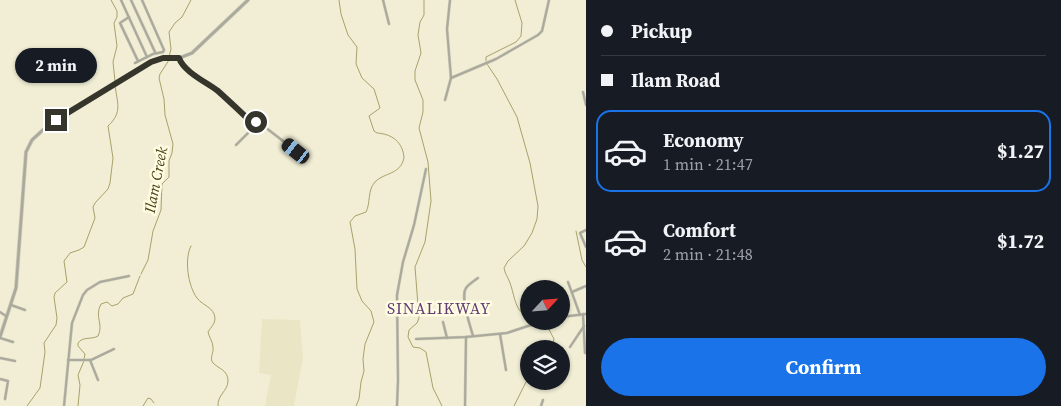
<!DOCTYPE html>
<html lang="en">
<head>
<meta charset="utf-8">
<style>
  :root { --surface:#171b24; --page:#242831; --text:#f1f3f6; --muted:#9ea1a6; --line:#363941; --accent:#1a73e8 }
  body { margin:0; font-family:"Source Serif 4",serif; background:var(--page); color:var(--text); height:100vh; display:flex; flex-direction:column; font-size:19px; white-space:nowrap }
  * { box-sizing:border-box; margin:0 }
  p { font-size:16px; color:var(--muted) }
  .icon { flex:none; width:28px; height:28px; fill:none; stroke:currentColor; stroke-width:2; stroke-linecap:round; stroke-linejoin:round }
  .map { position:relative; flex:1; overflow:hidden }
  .side { display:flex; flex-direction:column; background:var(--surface); width:475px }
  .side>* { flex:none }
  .banner { display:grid; align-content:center; height:110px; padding:0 15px; background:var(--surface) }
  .needle { width:32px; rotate:64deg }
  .tools { position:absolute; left:520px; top:280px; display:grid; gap:10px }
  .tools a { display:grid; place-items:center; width:50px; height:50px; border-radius:50%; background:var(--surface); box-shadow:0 1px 4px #0004; font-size:25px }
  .end { position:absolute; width:22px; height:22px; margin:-11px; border:6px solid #36352b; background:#fff; box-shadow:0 0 0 2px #fff }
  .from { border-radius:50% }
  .bubble { position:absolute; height:35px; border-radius:18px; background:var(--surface); box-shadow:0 1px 4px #0004; font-size:16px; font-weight:700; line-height:35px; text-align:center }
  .car { position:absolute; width:15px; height:30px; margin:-15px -8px; border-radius:6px; box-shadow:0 0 4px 1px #0007; background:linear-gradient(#222 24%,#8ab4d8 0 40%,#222 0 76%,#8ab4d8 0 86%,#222 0) }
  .banner b { display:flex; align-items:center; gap:18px; height:48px; font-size:19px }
  .banner b+b { border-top:1px solid var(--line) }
  .banner i { width:12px; height:12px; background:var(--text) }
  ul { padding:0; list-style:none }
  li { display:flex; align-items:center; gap:15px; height:82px; margin:0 10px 8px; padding:0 5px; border:2px solid transparent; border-radius:15px }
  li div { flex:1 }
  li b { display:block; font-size:19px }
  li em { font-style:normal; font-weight:700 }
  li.selected { border-color:var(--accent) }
  li>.icon { width:45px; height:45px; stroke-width:1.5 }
  .action { display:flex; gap:10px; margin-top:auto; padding:10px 15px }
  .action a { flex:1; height:58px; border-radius:30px; background:var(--accent); color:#fff; font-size:20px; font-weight:700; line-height:58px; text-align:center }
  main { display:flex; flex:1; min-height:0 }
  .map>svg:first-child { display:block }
  .built { fill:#eae6c5 }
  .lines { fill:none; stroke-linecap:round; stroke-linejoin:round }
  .stream { stroke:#a8a16a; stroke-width:1 }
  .minor-casing { stroke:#ccc9b3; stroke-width:3 }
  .tertiary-casing { stroke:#ccc9b3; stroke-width:4 }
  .minor { stroke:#aaa99e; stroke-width:2 }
  .tertiary { stroke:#aaa99e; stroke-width:2.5 }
  .route { stroke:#36352b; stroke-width:6 }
  .labels { text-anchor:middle; stroke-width:5; stroke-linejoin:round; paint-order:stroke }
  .water-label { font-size:15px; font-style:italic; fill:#474115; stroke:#fffce2 }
  .quarter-label { font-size:16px; letter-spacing:1px; fill:#603c76; stroke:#fffce2 }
</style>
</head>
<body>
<main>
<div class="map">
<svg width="586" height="406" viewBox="0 0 586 406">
  <rect width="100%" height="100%" fill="#f1eed5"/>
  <polygon class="built" points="262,319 300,320 303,358 294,406 265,406 271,375 259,373"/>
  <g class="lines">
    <g class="stream">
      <polyline points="111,0 117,11 117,17 114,23 117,46 113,62 115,81"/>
      <path d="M339,0L341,14L348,35L357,47L356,64L362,78L374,89L380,108L369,116L374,131L377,133C392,134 403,142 404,158C400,175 385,172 375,182C367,191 371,202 366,212L355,216L350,222L355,249L357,289L362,301L371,311L374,322L365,344L363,359L364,371L361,382L359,399L356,406"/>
      <polyline points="424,0 424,15 420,22 418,35 421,53 415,71 415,80 423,100 423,112 419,128 428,162 431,201 425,242 415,267 419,318 417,323 409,330 408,337 413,347 420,348 426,352 433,388 442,406"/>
      <polyline points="169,57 171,49 169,32 175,23 182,17 191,0"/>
      <polyline points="486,61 486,57 516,42 521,36 522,23 515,0"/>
      <path d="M487,64L497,79L517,117L530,163L538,206L537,219L532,233L524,246L508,261L504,268C505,274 508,277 510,283C515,296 514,311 529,318"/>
      <polyline points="576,231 582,260 586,267"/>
      <path d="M191,246C184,259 188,286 197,298C203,306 214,307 215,318C215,324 211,327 208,332C209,337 213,342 213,347C214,353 209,358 213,363C219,369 228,370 228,381C228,391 217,395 218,406"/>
      <polyline points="141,274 148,260 153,231 161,210 162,184 169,177 169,161 172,153 173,144 165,115 164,99 159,78 160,74 169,60"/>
      <polyline points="545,322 554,339 551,349"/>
      <path d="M84,359L85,354L78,346V343C83,336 91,340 98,336C104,324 94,317 101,304L107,302L112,306L118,304L123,298L133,294L140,276"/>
      <path d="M27,406L40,388L45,352L44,343L56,325L57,318L54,297L55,293L67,282L64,261L70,253L79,250L84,247L95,218L93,207L95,203L108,189L110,183L113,158L108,126C123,112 117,103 115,85"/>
      <polyline points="78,406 80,385 78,375 84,361"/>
      <polyline points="143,406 148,398 151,399 154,403"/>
      <polyline points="514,406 529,376"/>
    </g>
    <g class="minor-casing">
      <g id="minor">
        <polyline points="121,0 147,57"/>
        <polyline points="131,0 155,52"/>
        <polyline points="383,0 389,24"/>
        <polyline points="129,17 120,23 138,61"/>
        <polyline points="179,58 185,68 217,91 250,121 261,124 296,151"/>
        <polyline points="135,63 153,54 163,52 164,50 142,0"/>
        <polyline points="451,78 496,59 538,35 542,31 549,0"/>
        <polyline points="583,92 586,105"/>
        <polyline points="445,100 451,78 447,29 450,0"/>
        <polyline points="236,145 249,132 250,121"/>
        <polyline points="586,230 580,233 586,247"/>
        <polyline points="568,282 580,315"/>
        <polyline points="572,292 586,286"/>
        <polyline points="11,305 25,310"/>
        <polyline points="0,312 6,316"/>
        <polyline points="583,314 585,353"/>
        <polyline points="561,317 586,314"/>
        <polyline points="443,322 447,338"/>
        <polyline points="500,334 506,370"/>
        <path d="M473,336C470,325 460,297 466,288C469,284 474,281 478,278"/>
        <polyline points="0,338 13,342"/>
        <polyline points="416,339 466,337 507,333 543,321"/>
        <polyline points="570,347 584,326"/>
        <polyline points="0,358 15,361"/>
        <polyline points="68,360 91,360 114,349"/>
        <polyline points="90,360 98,380"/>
        <polyline points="0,379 8,381 5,399"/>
        <polyline points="64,406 72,323 83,295 87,290 100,282 129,276"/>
        <polyline points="397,406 398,380 397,295 403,262 414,225 426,169"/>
        <polyline points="465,406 466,337"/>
        <polyline points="541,406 543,400"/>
      </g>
    </g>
    <g class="tertiary-casing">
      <polyline id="tertiary" points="0,337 16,288 26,152 32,140 44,129 123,78 154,60 182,57 192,53 248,0"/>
    </g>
    <use href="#minor" class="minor"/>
    <use href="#tertiary" class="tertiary"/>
  </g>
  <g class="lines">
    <path class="route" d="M56,120L151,62L163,58H179C184,72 206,82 218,91C229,101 240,111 250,121L256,122"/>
  </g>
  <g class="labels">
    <g class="water-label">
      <text transform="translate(156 180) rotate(-79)" y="5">Ilam Creek</text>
    </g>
    <g class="quarter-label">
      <text x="439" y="314">SINALIKWAY</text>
    </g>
  </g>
</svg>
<div class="tools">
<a><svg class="needle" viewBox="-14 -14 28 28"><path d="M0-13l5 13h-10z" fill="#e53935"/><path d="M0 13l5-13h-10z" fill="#9ea1a6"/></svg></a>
<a><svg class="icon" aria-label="layers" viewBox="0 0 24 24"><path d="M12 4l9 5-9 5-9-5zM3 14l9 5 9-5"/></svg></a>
</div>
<i class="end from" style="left:256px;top:122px"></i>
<i class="end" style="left:56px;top:120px"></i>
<div class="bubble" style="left:15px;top:48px;width:82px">2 min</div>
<i class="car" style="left:296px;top:151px;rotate:308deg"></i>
</div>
<section class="side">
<div class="banner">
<b><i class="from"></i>Pickup</b>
<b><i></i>Ilam Road</b>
</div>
<ul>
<li class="selected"><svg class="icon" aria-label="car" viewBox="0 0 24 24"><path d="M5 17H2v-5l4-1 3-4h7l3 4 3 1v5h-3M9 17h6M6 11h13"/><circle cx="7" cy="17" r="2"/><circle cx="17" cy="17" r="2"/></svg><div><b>Economy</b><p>1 min · 21:47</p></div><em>$1.27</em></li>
<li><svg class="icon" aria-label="car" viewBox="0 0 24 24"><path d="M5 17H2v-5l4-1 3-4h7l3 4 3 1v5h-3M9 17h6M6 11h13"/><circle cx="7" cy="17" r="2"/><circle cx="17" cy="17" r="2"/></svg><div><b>Comfort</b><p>2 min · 21:48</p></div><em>$1.72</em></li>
</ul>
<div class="action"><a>Confirm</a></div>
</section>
</main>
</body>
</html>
